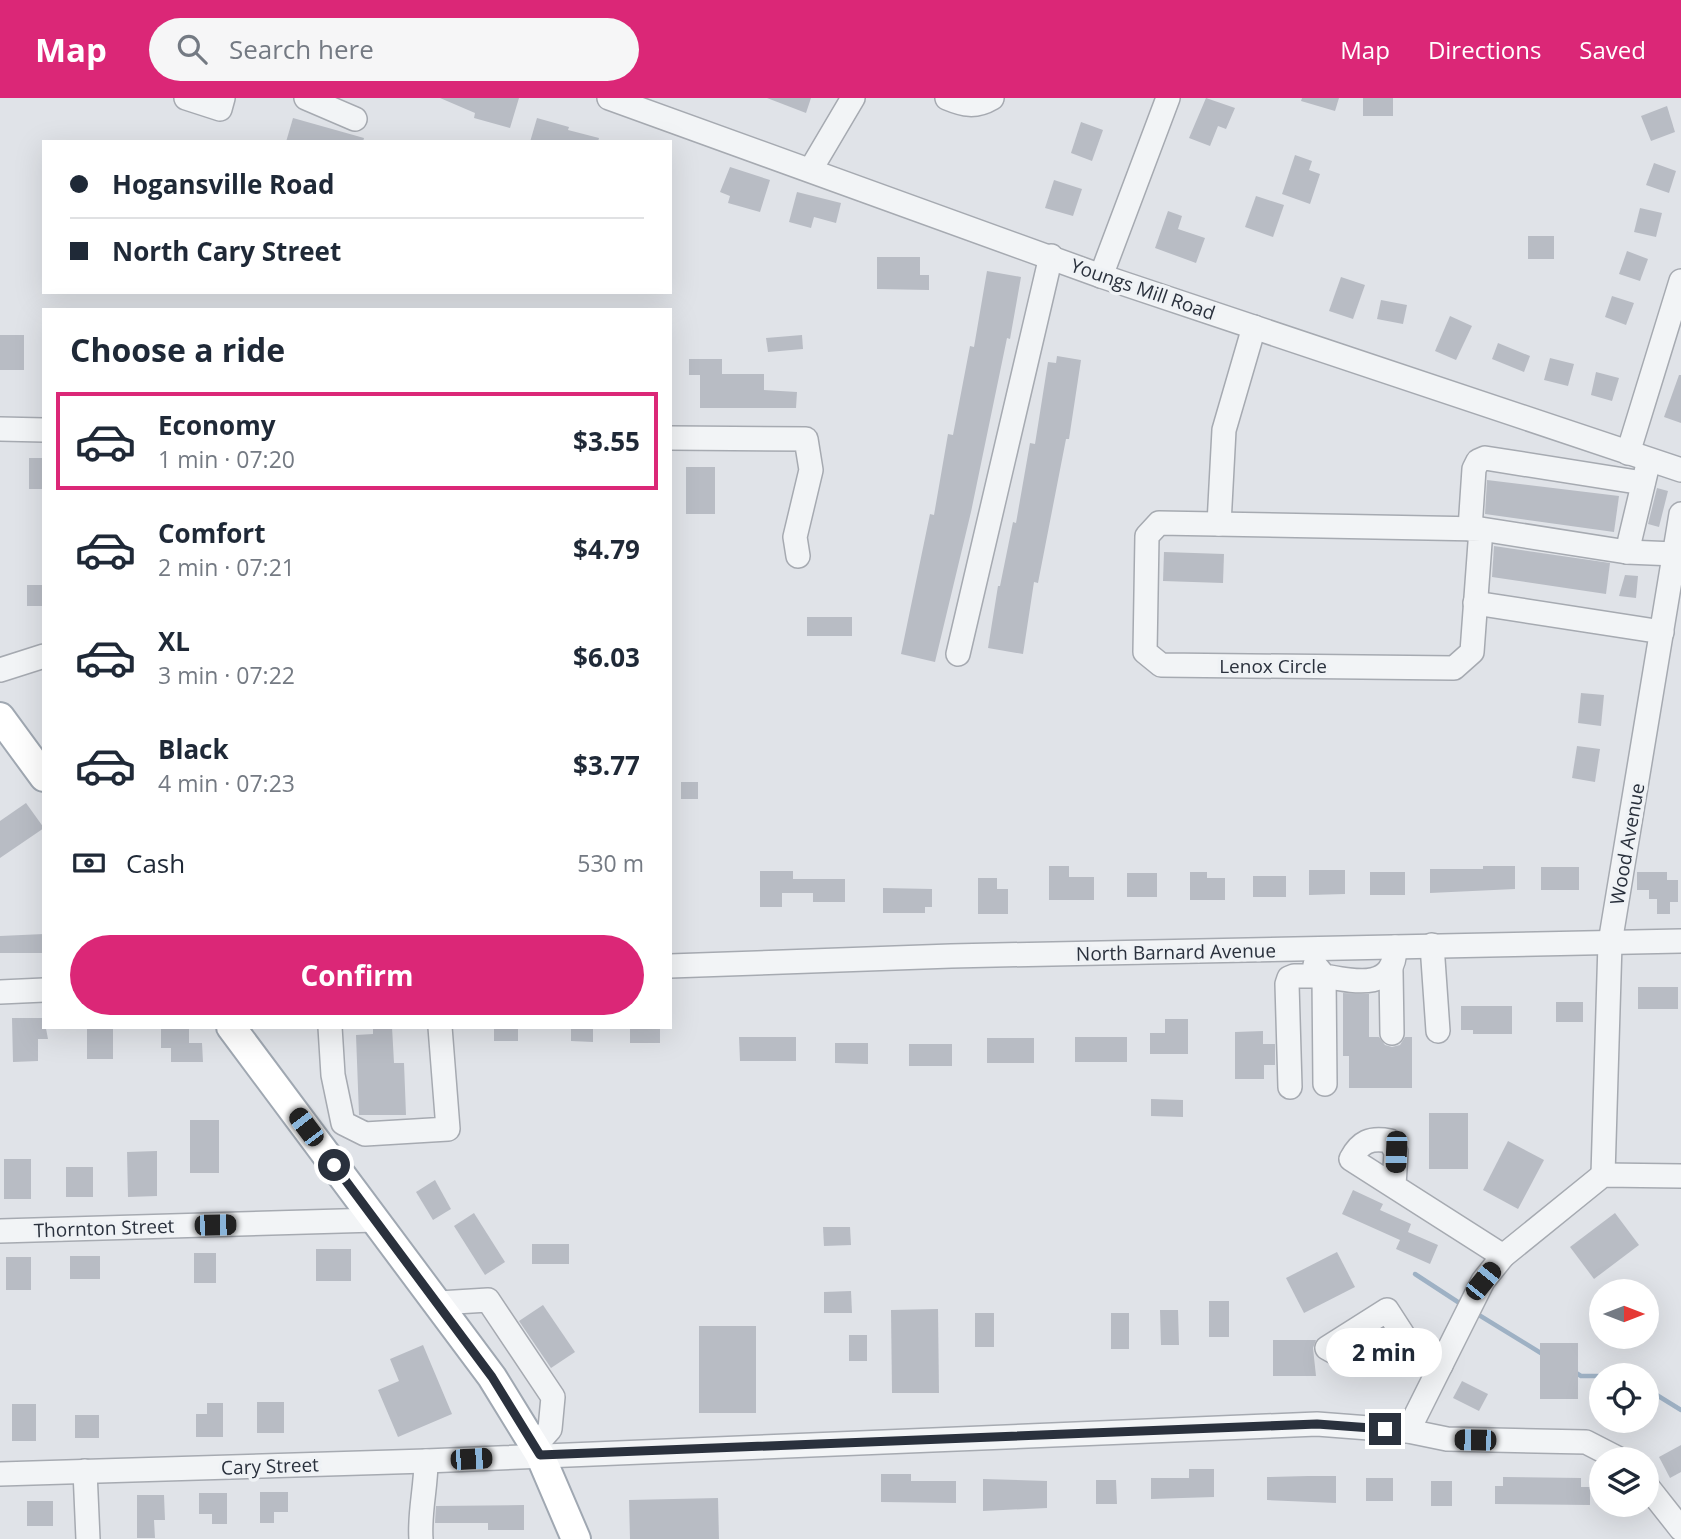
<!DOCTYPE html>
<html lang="en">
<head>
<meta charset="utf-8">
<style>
  :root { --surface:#fff; --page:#f6f6f7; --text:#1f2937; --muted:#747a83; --line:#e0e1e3; --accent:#db2777 }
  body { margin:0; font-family:"Open Sans",sans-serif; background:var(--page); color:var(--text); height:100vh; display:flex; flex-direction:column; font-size:26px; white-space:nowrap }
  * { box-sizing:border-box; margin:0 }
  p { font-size:23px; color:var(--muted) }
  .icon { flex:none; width:38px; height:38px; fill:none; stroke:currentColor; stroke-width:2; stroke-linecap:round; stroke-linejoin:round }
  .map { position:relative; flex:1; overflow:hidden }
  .drawer { position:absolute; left:42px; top:210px; width:630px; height:721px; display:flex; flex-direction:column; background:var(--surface); border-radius:0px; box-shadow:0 7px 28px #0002 }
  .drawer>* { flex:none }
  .banner { position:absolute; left:42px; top:42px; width:630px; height:154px; border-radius:0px; box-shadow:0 7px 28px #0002; display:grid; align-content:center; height:154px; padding:0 28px; background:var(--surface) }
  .needle { width:46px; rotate:90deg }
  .fabs { position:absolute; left:1589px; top:1181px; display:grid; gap:14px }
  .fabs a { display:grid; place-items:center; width:70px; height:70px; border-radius:50%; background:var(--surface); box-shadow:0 7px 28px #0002; font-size:35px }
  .end { position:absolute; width:32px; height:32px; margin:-16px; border:9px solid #2a313d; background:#fff; box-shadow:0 0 0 4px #fff }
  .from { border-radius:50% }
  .bubble { position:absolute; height:49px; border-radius:24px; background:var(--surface); box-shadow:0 7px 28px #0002; font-size:23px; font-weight:700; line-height:49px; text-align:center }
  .car { position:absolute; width:21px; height:42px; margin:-21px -10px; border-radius:9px; box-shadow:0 0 5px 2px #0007; background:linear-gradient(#222 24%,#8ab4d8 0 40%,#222 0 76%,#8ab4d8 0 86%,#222 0) }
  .banner b { display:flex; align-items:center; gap:24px; height:66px; font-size:26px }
  .banner b+b { border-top:2px solid var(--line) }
  .banner i { width:18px; height:18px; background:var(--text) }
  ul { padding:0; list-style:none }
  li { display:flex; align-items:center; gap:21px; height:98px; margin:0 14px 10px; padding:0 14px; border:4px solid transparent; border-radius:0px }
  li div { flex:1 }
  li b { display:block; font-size:26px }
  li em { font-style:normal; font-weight:700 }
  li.current { border-color:var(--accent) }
  li>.icon { width:63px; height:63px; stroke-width:1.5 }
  h2 { padding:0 28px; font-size:32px; line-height:84px }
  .pay { display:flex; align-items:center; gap:18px; height:77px; padding:0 28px; font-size:26px }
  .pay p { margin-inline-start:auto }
  .primary-button { display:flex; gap:14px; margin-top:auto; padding:14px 28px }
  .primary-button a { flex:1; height:80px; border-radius:42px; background:var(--accent); color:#fff; font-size:28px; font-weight:700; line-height:80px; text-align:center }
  header { display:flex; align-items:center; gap:42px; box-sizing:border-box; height:98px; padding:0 35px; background:var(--accent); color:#fff }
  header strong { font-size:33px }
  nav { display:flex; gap:38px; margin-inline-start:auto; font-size:24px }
  .search { width:490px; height:63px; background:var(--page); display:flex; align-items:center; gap:18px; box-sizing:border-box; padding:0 24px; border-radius:38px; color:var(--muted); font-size:26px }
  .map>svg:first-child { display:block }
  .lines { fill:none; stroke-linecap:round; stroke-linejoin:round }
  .stream { stroke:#9eb1c4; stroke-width:4.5 }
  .building { fill:#b8bcc4 }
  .minor-casing { stroke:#a6aab1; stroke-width:26 }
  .major-casing { stroke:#a0a8b2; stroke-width:32 }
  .minor { stroke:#f2f4f6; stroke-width:23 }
  .major { stroke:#fff; stroke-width:28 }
  .route { stroke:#2a313d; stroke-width:9 }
  .labels { text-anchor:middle; stroke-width:7; stroke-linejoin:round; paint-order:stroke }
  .street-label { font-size:19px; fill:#2a313d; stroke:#eff2f5 }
</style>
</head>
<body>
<header>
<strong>Map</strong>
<div class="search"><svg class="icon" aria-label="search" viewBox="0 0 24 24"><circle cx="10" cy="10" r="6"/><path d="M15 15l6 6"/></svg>Search here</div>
<nav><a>Map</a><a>Directions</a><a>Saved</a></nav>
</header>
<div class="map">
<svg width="1681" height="1441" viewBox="0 0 1681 1441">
  <rect width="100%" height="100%" fill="#e0e3e8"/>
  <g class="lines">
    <g class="stream">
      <polyline points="1415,1176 1464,1208"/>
      <polyline points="1474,1214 1544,1257"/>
      <polyline points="1573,1273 1581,1278 1601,1278"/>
      <polyline points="1647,1291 1681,1312"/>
    </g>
  </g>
  <g class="building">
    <polygon points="440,0 519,0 510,30 474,20 475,15"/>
    <polygon points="767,0 811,0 806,15"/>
    <polygon points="1206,0 1235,10 1226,31 1218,28 1210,48 1189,40"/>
    <polygon points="1302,0 1339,0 1335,13 1301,3"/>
    <rect x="1363" y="0" width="30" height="18"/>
    <polygon points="1667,8 1675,34 1651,43 1641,18"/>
    <polygon points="293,20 364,40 363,44 286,44"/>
    <polygon points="537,20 569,29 568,32 599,40 598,44 530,44"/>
    <polygon points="1081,24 1103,32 1092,63 1071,55"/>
    <polygon points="1295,57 1312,63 1309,72 1320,76 1310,106 1282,96"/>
    <polygon points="1654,65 1676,73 1669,95 1646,87"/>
    <polygon points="730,69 770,82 760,114 728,105 730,98 720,94"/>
    <polygon points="1054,82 1082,91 1073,118 1045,110"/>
    <polygon points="797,94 841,105 836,125 814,119 811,130 789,124"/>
    <polygon points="1256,98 1284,107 1273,139 1245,129"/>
    <polygon points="1640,110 1662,115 1656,139 1634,134"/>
    <polygon points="1168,113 1182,118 1178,131 1205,140 1196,165 1155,150"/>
    <rect x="1528" y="138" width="26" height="23"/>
    <polygon points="1627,153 1648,161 1640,183 1619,176"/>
    <polygon points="877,159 920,159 920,177 929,177 929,192 877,191"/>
    <polygon points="987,173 1021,179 1010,241 1007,240 971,414 935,564 901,556 930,416 934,417 948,336 953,337 970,248 974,249"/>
    <polygon points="1341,179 1365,187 1353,221 1329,213"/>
    <polygon points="1612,198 1634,205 1626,227 1605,219"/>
    <polygon points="1381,202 1407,207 1403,226 1377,221"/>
    <polygon points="1450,218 1472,228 1456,262 1435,253"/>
    <rect x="0" y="237" width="24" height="35"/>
    <polygon points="802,237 803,251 768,254 766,240"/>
    <polygon points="1498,245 1530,258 1524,274 1492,261"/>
    <polygon points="1057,258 1081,262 1069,341 1066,341 1038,485 1034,484 1023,556 988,550 998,488 1000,488 1013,424 1016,425 1030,345 1035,346 1048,264 1056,265"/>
    <polygon points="1550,260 1574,266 1568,288 1544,282"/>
    <polygon points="689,261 722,261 722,276 764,276 764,292 797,294 796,310 700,310 700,277 689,277"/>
    <polygon points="1596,274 1619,280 1612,303 1591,297"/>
    <polygon points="1679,277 1681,277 1681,325 1664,319"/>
    <rect x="29" y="360" width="15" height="31"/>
    <rect x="686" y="369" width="29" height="47"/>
    <polygon points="1487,382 1619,398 1614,434 1485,416"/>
    <polygon points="1657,390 1668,393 1659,429 1648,426"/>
    <polygon points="1494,448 1610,465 1606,496 1492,479"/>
    <polygon points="1164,454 1224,456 1223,485 1163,483"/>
    <polygon points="1625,477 1638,478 1636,500 1619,498"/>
    <rect x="27" y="487" width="17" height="21"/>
    <rect x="807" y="519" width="45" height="19"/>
    <polygon points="1581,595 1604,597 1601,628 1578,625"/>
    <polygon points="1577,648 1600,651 1595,684 1572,680"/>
    <rect x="681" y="684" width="17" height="17"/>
    <polygon points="26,705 44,730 0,760 0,723"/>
    <polygon points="1049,768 1069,768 1069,779 1094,779 1094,802 1049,802"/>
    <polygon points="1483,768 1515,768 1515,791 1430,795 1430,771 1483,771"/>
    <rect x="1541" y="769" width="38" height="23"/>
    <polygon points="1309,772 1345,772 1345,796 1309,797"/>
    <polygon points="760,773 793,773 793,781 845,781 845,804 813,804 813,795 782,795 782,809 760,809"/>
    <polygon points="1190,774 1207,774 1207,780 1225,780 1225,802 1190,802"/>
    <rect x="1370" y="774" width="35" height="23"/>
    <polygon points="1637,774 1667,774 1667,782 1678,782 1678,804 1670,804 1670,816 1657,816 1657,801 1649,801 1649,792 1637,792"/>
    <rect x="1127" y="775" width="30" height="24"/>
    <rect x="1253" y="778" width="33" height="21"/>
    <polygon points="978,780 997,780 997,791 1008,791 1008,816 978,816"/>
    <polygon points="883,790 932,791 932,809 925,809 925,815 883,815"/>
    <polygon points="44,836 44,855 0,855 0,838"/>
    <rect x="1638" y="889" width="40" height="22"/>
    <polygon points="1343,895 1369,896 1369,939 1379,939 1385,947 1392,949 1400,947 1405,939 1412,939 1412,990 1349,990 1349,958 1343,958"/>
    <rect x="1556" y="904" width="27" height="20"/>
    <polygon points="1461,908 1512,908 1512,936 1473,936 1473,932 1461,932"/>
    <polygon points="12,920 44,920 48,941 38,941 38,963 13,964"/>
    <polygon points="1165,921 1188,921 1188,956 1150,956 1150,935 1165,935"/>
    <rect x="87" y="929" width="26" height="32"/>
    <polygon points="161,929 189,929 189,945 202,945 203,964 171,964 171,950 161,950"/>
    <polygon points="373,929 392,929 394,965 404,965 406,1017 359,1017 356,937 373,936"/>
    <rect x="494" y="929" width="24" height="14"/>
    <polygon points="571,929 593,929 593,944 571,943"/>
    <rect x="630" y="929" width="30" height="16"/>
    <polygon points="1263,933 1263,946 1275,946 1275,967 1264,967 1264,981 1235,981 1235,934"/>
    <polygon points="739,939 796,939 796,963 740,963"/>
    <rect x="1075" y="939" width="52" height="25"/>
    <rect x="987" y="940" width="47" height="25"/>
    <polygon points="835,945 868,945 868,966 835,965"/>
    <rect x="909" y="946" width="43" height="22"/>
    <polygon points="1151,1001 1183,1002 1183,1019 1151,1018"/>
    <rect x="1429" y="1015" width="39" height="56"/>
    <rect x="190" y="1022" width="29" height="53"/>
    <polygon points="1508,1043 1544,1062 1518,1111 1483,1092"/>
    <polygon points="157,1053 157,1098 128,1099 127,1054"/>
    <rect x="4" y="1061" width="27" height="40"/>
    <rect x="66" y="1069" width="27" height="30"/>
    <polygon points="435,1082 451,1111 433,1122 416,1094"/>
    <polygon points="1353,1092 1383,1106 1380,1112 1411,1126 1408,1134 1438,1147 1430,1166 1396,1151 1400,1142 1342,1116"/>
    <polygon points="474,1115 505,1164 485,1177 454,1128"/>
    <polygon points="1615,1115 1639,1147 1594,1181 1570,1149"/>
    <polygon points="823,1129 850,1129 851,1147 824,1148"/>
    <rect x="532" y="1146" width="37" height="20"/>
    <rect x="316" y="1151" width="35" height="32"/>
    <polygon points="1337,1154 1355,1189 1304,1215 1286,1180"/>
    <rect x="194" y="1155" width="22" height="30"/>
    <rect x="70" y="1158" width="30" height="23"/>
    <rect x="6" y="1159" width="25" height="33"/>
    <polygon points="851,1193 852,1215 824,1215 824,1194"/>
    <rect x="1209" y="1203" width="20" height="36"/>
    <polygon points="543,1207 575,1254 551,1270 519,1223"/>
    <polygon points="938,1211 939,1295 892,1295 891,1212"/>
    <polygon points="1160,1212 1178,1212 1179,1247 1161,1247"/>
    <rect x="975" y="1215" width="19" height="34"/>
    <rect x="1111" y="1215" width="18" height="36"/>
    <rect x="699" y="1228" width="57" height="87"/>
    <rect x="849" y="1237" width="18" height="26"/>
    <polygon points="1273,1242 1316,1242 1313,1250 1316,1278 1273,1278"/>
    <rect x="1540" y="1245" width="38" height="56"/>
    <polygon points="423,1247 452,1316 398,1339 378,1292 399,1283 390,1261"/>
    <polygon points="1462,1283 1488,1296 1479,1313 1453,1300"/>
    <rect x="257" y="1304" width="27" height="31"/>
    <polygon points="207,1305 223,1305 223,1339 196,1339 196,1316 207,1316"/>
    <rect x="12" y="1306" width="24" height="37"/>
    <rect x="75" y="1317" width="24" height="23"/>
    <polygon points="1681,1347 1681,1374 1670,1380 1659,1359"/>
    <polygon points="1189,1371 1214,1371 1214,1399 1151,1401 1151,1380 1189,1380"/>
    <polygon points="881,1376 911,1376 911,1383 956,1383 956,1405 881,1404"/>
    <polygon points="1308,1378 1336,1378 1336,1405 1267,1402 1267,1379"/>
    <polygon points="1503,1379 1581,1380 1581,1389 1590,1389 1590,1407 1495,1406 1495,1388 1503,1388"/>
    <rect x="1366" y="1380" width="27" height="23"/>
    <polygon points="983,1381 1047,1383 1047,1410 983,1413"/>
    <polygon points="1096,1382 1116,1382 1117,1406 1096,1406"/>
    <rect x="1431" y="1383" width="21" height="25"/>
    <polygon points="260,1394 288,1394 288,1414 274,1414 274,1425 260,1425"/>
    <polygon points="199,1395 227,1395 227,1426 212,1426 212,1416 199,1416"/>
    <polygon points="137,1397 164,1397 165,1422 154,1422 155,1440 137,1440"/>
    <polygon points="718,1400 719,1441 630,1441 629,1402"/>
    <rect x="27" y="1403" width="26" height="25"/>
    <polygon points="524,1407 524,1432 488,1432 488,1425 435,1425 436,1408"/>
  </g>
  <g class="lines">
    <g class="minor-casing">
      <g id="minor">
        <polyline points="186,0 220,11 223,0"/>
        <polyline points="306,0 355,21"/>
        <polyline points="609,0 1101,178 1681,372"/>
        <path d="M947,0C964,7 975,10 992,0"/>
        <polyline points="811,71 853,0"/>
        <polyline points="1101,178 1168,0"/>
        <polyline points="0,331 44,332"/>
        <polyline points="670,340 806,341 811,372 795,439 798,458"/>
        <polyline points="1628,355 1681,183"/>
        <polyline points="1219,426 1224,332 1254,229"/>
        <polyline points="1470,431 1474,371 1478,363 1485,360 1643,385"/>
        <polyline points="1481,431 1472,554 1454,570 1161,567 1145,554 1147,438 1159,425 1481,431 1627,454 1675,456"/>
        <polyline points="1627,454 1647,370"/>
        <polyline points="1475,505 1662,534"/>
        <polyline points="958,556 1051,158"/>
        <polyline points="0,572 44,558"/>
        <polyline points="1432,847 1438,933"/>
        <path d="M1315,867L1324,878C1357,884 1395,892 1395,849"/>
        <polyline points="670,868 951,858 1681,843"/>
        <polyline points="1391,874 1392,935"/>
        <polyline points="0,894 44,892"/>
        <polyline points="330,929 333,977 343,1025 365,1036 448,1031 440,929"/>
        <polyline points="1290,989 1287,886 1289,880 1294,878 1324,878 1325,986"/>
        <polyline points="1603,1077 1610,845 1681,416"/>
        <path d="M1394,1088L1396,1054L1390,1043C1370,1039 1360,1044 1351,1061L1503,1158"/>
        <polyline points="0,1133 376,1122"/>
        <polyline points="439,1205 488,1202 553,1299 550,1331 534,1349"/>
        <path d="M1409,1246C1378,1273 1362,1270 1327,1250L1387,1212L1409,1246L1441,1267"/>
        <polyline points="1408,1333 1483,1183 1503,1158 1603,1077 1681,1078"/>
        <polyline points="85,1373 88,1441"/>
        <polyline points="0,1376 426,1363 1317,1326 1408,1333 1447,1341 1586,1344 1621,1362"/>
        <polyline points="1647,1388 1681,1431"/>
        <path d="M421,1441C419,1415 426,1390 426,1363"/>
      </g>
    </g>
    <g class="major-casing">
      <g id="major">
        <polyline points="0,619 44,679"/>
        <polyline points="231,929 492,1279 540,1357 576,1441"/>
      </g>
    </g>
    <use href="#minor" class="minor"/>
    <use href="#major" class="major"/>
  </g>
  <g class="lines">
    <polyline class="route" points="334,1067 492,1279 540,1357 1317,1326 1385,1331"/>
  </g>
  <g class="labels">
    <g class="street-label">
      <text transform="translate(1143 191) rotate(19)" y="7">Youngs Mill Road</text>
      <text x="1273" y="575">Lenox Circle</text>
      <text transform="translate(1627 746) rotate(-80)" y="7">Wood Avenue</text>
      <text transform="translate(1176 854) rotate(-1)" y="7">North Barnard Avenue</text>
      <text transform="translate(104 1130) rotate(-2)" y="7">Thornton Street</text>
      <text transform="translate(270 1368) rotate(-2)" y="7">Cary Street</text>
    </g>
  </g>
</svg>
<div class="fabs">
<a><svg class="needle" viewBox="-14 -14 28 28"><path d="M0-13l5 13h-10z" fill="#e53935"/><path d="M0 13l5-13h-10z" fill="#747a83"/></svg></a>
<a><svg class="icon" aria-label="locate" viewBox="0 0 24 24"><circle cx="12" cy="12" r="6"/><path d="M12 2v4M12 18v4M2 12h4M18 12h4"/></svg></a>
<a><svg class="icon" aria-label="layers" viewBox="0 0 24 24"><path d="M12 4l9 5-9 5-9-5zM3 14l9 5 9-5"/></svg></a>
</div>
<i class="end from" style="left:334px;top:1067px"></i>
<i class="end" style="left:1385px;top:1331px"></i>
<div class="bubble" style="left:1326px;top:1230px;width:116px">2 min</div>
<i class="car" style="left:306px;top:1029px;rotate:323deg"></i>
<i class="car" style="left:1396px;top:1054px;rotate:182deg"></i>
<i class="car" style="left:215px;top:1127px;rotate:89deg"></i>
<i class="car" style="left:1483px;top:1183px;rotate:39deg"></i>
<i class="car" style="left:1475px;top:1342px;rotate:271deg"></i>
<i class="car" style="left:471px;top:1361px;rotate:87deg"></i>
<div class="banner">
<b><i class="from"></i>Hogansville Road</b>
<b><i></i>North Cary Street</b>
</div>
<section class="drawer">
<h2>Choose a ride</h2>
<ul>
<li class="current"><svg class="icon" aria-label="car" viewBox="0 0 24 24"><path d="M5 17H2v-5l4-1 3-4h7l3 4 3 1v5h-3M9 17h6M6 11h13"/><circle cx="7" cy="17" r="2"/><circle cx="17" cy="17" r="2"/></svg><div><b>Economy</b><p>1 min · 07:20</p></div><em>$3.55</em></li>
<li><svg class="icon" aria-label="car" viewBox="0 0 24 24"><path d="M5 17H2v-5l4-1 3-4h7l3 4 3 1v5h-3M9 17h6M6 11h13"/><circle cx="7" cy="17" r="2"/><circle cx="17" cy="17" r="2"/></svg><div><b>Comfort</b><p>2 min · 07:21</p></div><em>$4.79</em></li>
<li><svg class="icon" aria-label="car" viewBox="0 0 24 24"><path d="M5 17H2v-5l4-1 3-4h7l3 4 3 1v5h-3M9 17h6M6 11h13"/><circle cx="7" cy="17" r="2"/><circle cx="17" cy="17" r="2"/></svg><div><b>XL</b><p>3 min · 07:22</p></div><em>$6.03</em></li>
<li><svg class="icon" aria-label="car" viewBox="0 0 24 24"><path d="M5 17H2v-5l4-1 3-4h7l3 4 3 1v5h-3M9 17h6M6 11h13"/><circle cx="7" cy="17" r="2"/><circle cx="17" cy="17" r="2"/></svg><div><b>Black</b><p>4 min · 07:23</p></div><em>$3.77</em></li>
</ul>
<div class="pay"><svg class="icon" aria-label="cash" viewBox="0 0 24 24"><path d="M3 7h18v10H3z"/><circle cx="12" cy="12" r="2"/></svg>Cash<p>530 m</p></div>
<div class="primary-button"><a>Confirm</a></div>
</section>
</div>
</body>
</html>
